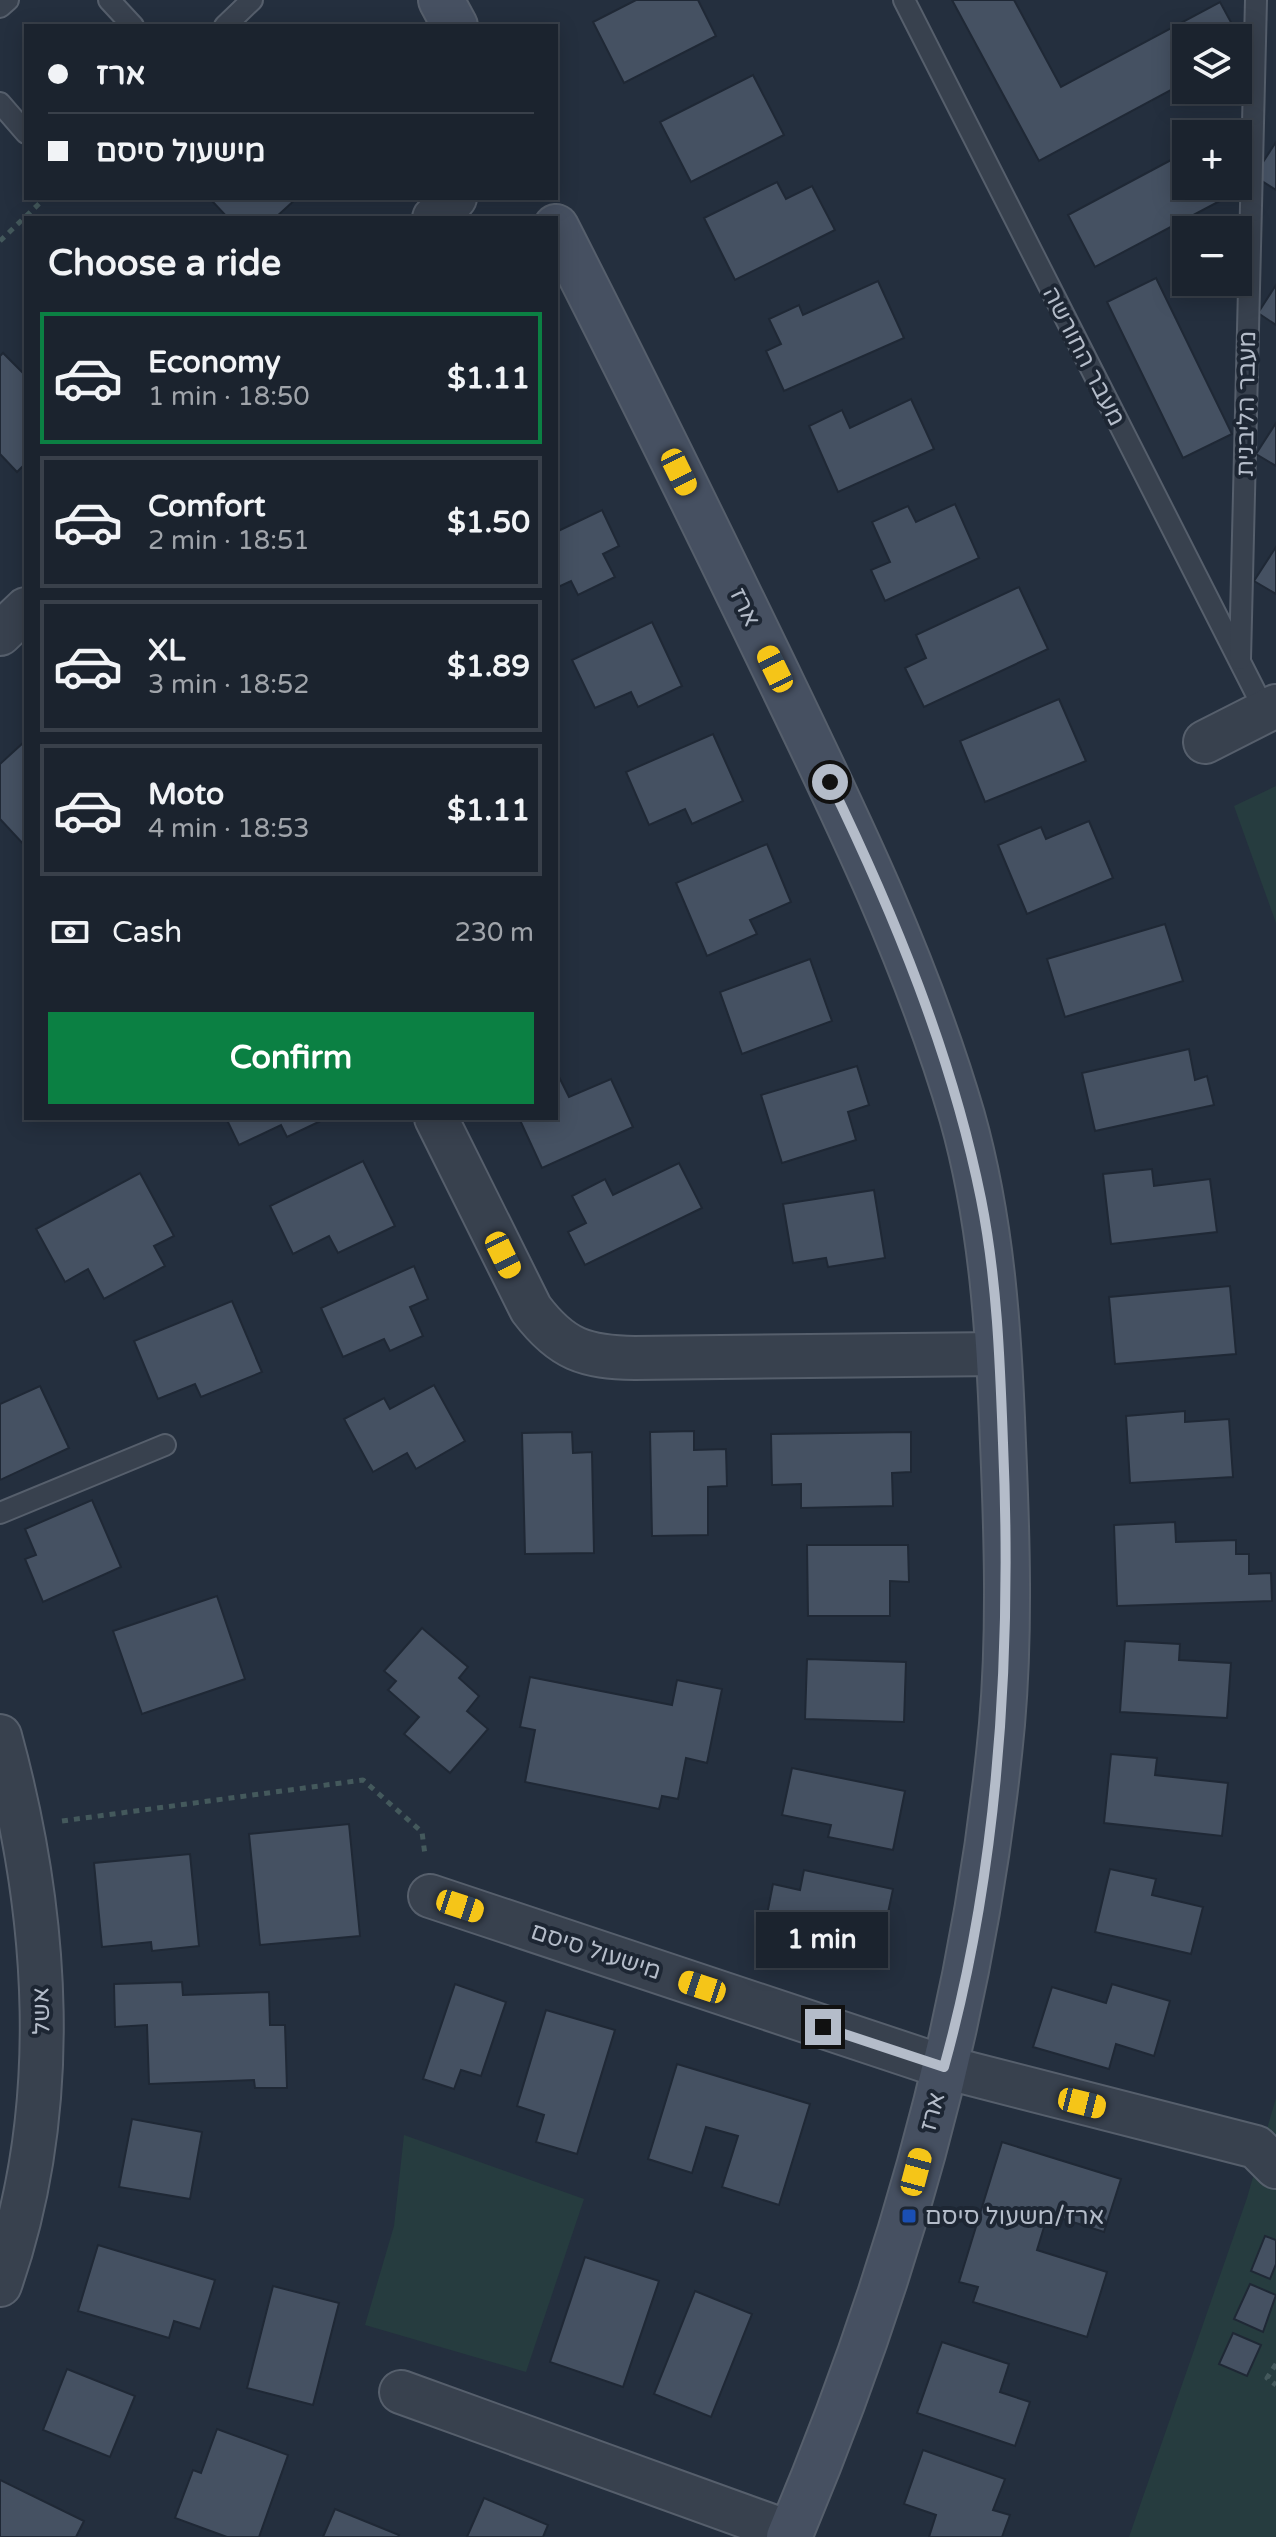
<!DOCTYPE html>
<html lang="en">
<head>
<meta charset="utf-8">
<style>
  :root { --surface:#1b232e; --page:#242b36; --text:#f1f3f6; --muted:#a0a4aa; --line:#39404a; --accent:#0b8043 }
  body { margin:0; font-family:"Varela Round","Noto Sans Hebrew",sans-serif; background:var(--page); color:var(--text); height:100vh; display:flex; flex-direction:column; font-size:30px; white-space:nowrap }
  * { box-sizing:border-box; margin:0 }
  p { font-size:26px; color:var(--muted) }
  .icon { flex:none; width:44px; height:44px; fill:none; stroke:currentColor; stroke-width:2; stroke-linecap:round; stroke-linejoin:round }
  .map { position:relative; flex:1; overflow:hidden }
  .drawer { position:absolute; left:24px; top:216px; width:534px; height:904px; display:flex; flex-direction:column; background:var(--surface); border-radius:0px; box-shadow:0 4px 20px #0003,0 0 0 2px var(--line) }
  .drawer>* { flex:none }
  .banner { position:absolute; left:24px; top:24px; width:534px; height:176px; border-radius:0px; box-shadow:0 4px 20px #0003,0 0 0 2px var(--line); display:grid; align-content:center; height:176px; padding:0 24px; background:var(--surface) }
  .buttons { position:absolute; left:1172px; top:24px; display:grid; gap:16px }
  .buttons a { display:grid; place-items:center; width:80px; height:80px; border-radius:0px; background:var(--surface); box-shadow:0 4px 20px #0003,0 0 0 2px var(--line); font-size:40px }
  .end { position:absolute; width:36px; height:36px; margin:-18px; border:10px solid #b4bcc9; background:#111; box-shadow:0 0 0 4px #111 }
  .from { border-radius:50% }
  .bubble { position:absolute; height:56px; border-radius:0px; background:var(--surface); box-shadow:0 4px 20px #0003,0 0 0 2px var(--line); font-size:26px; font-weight:700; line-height:56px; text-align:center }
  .car { position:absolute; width:24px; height:48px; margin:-24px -12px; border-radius:10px; box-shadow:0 0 6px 2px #0007; background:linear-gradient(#f5c518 24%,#345 0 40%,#f5c518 0 76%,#345 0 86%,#f5c518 0) }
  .banner b { display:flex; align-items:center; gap:28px; height:76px; font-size:30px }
  .banner b+b { border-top:2px solid var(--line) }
  .banner i { width:20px; height:20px; background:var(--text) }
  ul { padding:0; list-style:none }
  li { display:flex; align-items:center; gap:24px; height:132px; margin:0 16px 12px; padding:0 8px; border:4px solid var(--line); border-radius:0px }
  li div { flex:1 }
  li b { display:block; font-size:30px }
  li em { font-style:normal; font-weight:700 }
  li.active { border-color:var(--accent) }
  li>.icon { width:72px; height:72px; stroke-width:1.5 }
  h2 { padding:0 24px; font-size:36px; line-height:96px }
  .pay { display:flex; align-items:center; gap:20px; height:88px; padding:0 24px; font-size:30px }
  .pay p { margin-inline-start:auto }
  .button { display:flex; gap:16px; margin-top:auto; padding:16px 24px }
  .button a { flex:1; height:92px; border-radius:0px; background:var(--accent); color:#fff; font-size:32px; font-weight:700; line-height:92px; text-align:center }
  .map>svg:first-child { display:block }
  .green { fill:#263c3f }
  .building { fill:#455162; stroke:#1f2835; stroke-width:2 }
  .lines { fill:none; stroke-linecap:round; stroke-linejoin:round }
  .lane-casing { stroke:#565f6c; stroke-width:24 }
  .street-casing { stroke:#565f6c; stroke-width:46 }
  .secondary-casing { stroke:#565f6c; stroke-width:48 }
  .path { stroke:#44595c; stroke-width:5; stroke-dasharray:6 6; stroke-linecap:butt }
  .lane { stroke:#38414e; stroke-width:20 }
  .street { stroke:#38414e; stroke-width:42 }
  .secondary { stroke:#465061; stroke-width:44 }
  .route { stroke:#b4bcc9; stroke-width:10 }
  .transit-dot { fill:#1a4fb4; stroke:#1d2633; stroke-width:3 }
  .labels { text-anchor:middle; stroke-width:8; stroke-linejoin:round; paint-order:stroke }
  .street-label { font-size:24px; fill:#b4bcc9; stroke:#1d2633 }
  .poi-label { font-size:24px; fill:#b4bcc9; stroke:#1d2633; text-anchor:start }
</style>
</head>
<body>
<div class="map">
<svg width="1276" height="2537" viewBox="0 0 1276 2537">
  <rect width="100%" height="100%" fill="#242f3e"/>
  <g class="green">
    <polygon points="1276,786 1276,923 1234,806"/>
    <polygon points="1276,2098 1276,2537 1129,2537 1247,2198"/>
    <polygon points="404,2135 584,2199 526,2372 365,2325 394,2226"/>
  </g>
  <g class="building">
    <polygon points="636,0 698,0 716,36 624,83 593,22"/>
    <polygon points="952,0 1014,0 1061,87 1220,2 1246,50 1238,54 1238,38 1186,38 1186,82 1039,161"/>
    <polygon points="753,75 784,135 691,182 660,122"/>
    <polygon points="1276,142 1276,190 1254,176"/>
    <polygon points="1186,152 1186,186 1232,186 1235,193 1095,267 1068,215"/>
    <polygon points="777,182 786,199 812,186 835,230 735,280 704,218"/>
    <polygon points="216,198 297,198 275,218 228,218 212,201"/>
    <polygon points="1156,278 1232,434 1183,458 1107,302"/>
    <polygon points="878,281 904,338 784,391 766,351 781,344 769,319 799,305 803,315"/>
    <polygon points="1276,285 1276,325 1258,313"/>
    <polygon points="3,353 26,376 26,463 17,472 0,454 0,356"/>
    <polygon points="911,399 934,449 838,492 809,426 842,410 850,428"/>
    <polygon points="1276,423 1276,466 1256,454"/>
    <polygon points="955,504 979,558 885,601 871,570 890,562 872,522 908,506 916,522"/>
    <polygon points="602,510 619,546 603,554 615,577 578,595 571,581 556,588 556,532"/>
    <polygon points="1276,547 1276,594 1254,581"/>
    <polygon points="1019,587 1048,649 924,707 905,668 926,658 916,635"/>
    <polygon points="652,622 682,686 638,707 631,692 595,708 572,660"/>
    <polygon points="1059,699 1086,761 985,802 960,741"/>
    <polygon points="713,734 743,801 692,824 685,809 649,825 626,772"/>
    <polygon points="23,743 26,746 26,847 0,819 0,764"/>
    <polygon points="1089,821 1113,878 1027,914 998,845 1041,827 1046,839"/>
    <polygon points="767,844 791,902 750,920 757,934 707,956 676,883"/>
    <polygon points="1165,924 1183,981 1065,1017 1047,959"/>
    <polygon points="810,959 832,1021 742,1054 720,992"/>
    <polygon points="1189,1049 1195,1080 1207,1076 1214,1105 1095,1131 1082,1073"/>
    <polygon points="857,1066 869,1105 848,1112 856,1140 782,1163 761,1095"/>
    <polygon points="559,1077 569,1097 611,1079 633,1127 542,1168 519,1118 556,1118 556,1079"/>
    <polygon points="226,1118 327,1118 287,1137 281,1125 239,1145"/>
    <polygon points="363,1161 395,1226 338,1253 329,1236 293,1254 270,1206"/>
    <polygon points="679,1163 702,1208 585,1265 568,1232 586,1223 572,1196 605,1179 613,1195"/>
    <polygon points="1152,1169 1154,1186 1210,1179 1217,1232 1111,1244 1103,1174"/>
    <polygon points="140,1173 174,1236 154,1246 165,1266 104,1299 88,1269 65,1282 36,1229"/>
    <polygon points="874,1190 885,1258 828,1267 826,1258 793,1263 783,1204"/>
    <polygon points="414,1266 428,1299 410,1307 423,1336 390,1351 384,1339 343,1357 321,1308"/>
    <polygon points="1230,1286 1236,1354 1115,1364 1109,1297"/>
    <polygon points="232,1301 262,1372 201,1397 195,1384 158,1399 134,1341"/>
    <polygon points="434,1385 465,1441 416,1469 407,1453 373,1472 344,1419 384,1398 390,1409"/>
    <polygon points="40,1386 69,1448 0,1480 0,1404"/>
    <polygon points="1185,1411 1185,1422 1229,1419 1233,1477 1130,1483 1126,1416"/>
    <polygon points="694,1431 694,1450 726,1449 727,1486 708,1487 708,1535 652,1536 650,1432"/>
    <polygon points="572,1432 573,1453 592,1452 594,1553 525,1554 522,1433"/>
    <polygon points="911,1432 911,1472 892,1473 893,1506 801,1508 801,1484 772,1485 771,1434"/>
    <polygon points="92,1500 121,1567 43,1602 25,1559 36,1555 25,1529"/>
    <polygon points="1175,1522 1176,1542 1236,1540 1236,1554 1249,1554 1249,1574 1271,1573 1272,1601 1117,1606 1114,1525"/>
    <polygon points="807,1545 908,1545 909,1582 890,1581 890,1616 808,1616"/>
    <polygon points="217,1596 245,1679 142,1714 113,1631"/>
    <polygon points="422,1628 468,1667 459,1678 479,1696 467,1711 488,1729 450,1773 404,1734 419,1717 388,1690 396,1681 384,1671"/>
    <polygon points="1125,1641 1180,1644 1179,1660 1231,1663 1227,1718 1120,1712"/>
    <polygon points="807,1659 906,1662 904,1722 805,1719"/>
    <polygon points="530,1677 672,1705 677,1680 722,1689 707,1763 686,1758 678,1799 662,1796 659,1809 525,1782 535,1730 520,1727"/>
    <polygon points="1111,1754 1157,1758 1155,1775 1228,1783 1222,1836 1104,1823"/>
    <polygon points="792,1768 905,1791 893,1850 828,1837 831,1825 782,1815"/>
    <polygon points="349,1824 360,1936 260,1945 249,1834"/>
    <polygon points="190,1854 199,1946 152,1951 151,1942 102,1947 94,1863"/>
    <polygon points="1110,1869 1156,1879 1152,1895 1203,1907 1191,1954 1095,1932"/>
    <polygon points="804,1870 893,1889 882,1941 849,1935 847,1946 764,1930 773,1884 800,1890"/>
    <polygon points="182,1982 183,1995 269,1992 270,2025 285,2025 287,2088 255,2088 254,2080 149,2084 147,2025 115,2027 114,1984"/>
    <polygon points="455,1984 506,2002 481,2076 461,2070 454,2089 423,2079"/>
    <polygon points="1112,1984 1170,2001 1154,2056 1116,2044 1109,2069 1033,2047 1052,1987 1106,2003"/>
    <polygon points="546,2010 615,2030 577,2154 536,2142 544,2115 517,2106"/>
    <polygon points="677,2064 810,2104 779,2205 722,2187 738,2136 706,2127 692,2173 648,2159"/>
    <polygon points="132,2119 202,2132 190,2199 119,2187"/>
    <polygon points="1002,2142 1121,2179 1104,2232 1048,2214 1037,2250 1107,2272 1087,2337 973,2302 978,2287 959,2282"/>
    <polygon points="1265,2236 1276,2240 1276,2264 1270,2279 1251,2271"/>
    <polygon points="98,2245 215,2280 200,2329 174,2321 169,2338 78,2311"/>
    <polygon points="585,2257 659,2281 623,2387 550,2362"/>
    <polygon points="1250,2284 1276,2295 1263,2332 1234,2319"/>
    <polygon points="273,2286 339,2303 313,2405 247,2388"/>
    <polygon points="695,2291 752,2314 711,2417 654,2394"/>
    <polygon points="1233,2333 1261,2345 1247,2376 1219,2364"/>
    <polygon points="942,2342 1009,2364 1000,2392 1030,2402 1015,2446 917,2413"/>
    <polygon points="67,2369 135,2396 110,2457 43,2430"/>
    <polygon points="217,2429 288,2455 259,2537 227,2537 175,2518 193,2470 201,2473"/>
    <polygon points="923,2450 1005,2479 993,2510 1010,2515 1002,2537 929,2537 936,2515 904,2504"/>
    <polygon points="0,2480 84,2521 76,2537 0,2537"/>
    <polygon points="484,2498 548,2525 543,2537 467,2537"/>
    <polygon points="335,2509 399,2535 398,2537 323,2537"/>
  </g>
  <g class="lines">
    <g class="lane-casing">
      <g id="lane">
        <polyline points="109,0 133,26"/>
        <polyline points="904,0 1265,711"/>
        <polyline points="0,7 8,0"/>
        <polyline points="225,26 252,0"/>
        <polyline points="0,103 26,133"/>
        <polyline points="1240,659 1256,0"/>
        <polyline points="0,1513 165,1445"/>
      </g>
    </g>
    <g class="street-casing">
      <g id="street">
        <polyline points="434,218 455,198"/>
        <polyline points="0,634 26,609"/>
        <polyline points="1205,742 1276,706"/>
        <path d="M436,1118L531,1309C562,1350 585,1357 635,1358L999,1354"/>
        <path d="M0,1736C49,1915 62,2108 0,2285"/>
        <polyline points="430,1896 944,2067 1256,2147 1276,2167"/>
        <polyline points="401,2392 791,2533"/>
      </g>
    </g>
    <g class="secondary-casing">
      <g id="secondary">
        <polyline points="441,0 455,26"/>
        <path d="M556,227C630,372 702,518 773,665C844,812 916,959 962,1116C992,1222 999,1333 1003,1443C1007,1536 1010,1631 1002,1724C976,2003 898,2279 789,2537"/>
      </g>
    </g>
    <g class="path">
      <polyline points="0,241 45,198"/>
      <polyline points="62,1821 363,1780 422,1832 425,1855"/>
      <polyline points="1276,2364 1267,2378 1276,2385"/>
    </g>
    <use href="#lane" class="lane"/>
    <use href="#street" class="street"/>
    <use href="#secondary" class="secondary"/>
  </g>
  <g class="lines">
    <path class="route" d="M823,2027L944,2067C1000,1865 1012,1652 1003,1443C1000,1361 997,1279 981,1199C952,1055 894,914 830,782"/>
  </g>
  <rect class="transit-dot" x="901" y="2208" width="16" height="16" rx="4"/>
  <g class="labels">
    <g class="street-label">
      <text transform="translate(1084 356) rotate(63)" y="8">מעבר החורשה</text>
      <text transform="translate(1246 404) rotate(-89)" y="8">מעבר הליבנית</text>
      <text transform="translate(745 607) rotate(64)" y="8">ארז</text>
      <text transform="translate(596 1951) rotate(18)" y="8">מישעול סיסם</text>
      <text transform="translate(41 2011) rotate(-91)" y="8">אשל</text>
      <text transform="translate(932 2112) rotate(-75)" y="8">ארז</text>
    </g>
    <g class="poi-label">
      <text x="925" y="2224">ארז/משעול סיסם</text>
    </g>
  </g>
</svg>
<div class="buttons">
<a><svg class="icon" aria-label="layers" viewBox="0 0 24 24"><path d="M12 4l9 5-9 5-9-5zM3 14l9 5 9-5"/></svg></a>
<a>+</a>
<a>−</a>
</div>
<i class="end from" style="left:830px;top:782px"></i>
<i class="end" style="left:823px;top:2027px"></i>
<div class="bubble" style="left:756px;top:1912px;width:132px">1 min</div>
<i class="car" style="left:679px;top:472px;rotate:154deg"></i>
<i class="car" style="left:775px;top:669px;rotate:334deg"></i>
<i class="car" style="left:503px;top:1255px;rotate:154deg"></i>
<i class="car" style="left:460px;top:1906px;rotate:108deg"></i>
<i class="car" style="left:702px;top:1987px;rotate:288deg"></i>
<i class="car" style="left:1082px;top:2103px;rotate:104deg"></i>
<i class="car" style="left:916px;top:2172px;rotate:15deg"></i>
<div class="banner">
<b><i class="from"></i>ארז</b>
<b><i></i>מישעול סיסם</b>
</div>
<section class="drawer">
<h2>Choose a ride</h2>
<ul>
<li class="active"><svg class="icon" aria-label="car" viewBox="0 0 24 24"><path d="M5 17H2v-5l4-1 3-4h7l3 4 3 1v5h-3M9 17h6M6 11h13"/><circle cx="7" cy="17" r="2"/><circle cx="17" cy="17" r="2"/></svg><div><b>Economy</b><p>1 min · 18:50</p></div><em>$1.11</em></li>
<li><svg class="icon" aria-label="car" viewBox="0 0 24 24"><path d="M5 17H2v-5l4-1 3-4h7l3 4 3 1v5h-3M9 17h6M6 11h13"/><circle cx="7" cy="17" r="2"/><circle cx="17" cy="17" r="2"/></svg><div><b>Comfort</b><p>2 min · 18:51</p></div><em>$1.50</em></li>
<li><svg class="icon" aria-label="car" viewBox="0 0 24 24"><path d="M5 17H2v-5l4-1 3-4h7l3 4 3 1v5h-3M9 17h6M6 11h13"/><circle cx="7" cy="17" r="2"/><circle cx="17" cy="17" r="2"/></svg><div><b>XL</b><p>3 min · 18:52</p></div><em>$1.89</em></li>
<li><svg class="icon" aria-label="car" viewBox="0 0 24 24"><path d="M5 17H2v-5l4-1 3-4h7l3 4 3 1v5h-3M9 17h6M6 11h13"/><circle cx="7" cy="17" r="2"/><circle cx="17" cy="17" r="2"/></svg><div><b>Moto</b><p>4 min · 18:53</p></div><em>$1.11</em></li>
</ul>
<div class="pay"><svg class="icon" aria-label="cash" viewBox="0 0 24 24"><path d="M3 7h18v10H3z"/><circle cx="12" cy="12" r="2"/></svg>Cash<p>230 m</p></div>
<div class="button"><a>Confirm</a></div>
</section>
</div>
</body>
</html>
